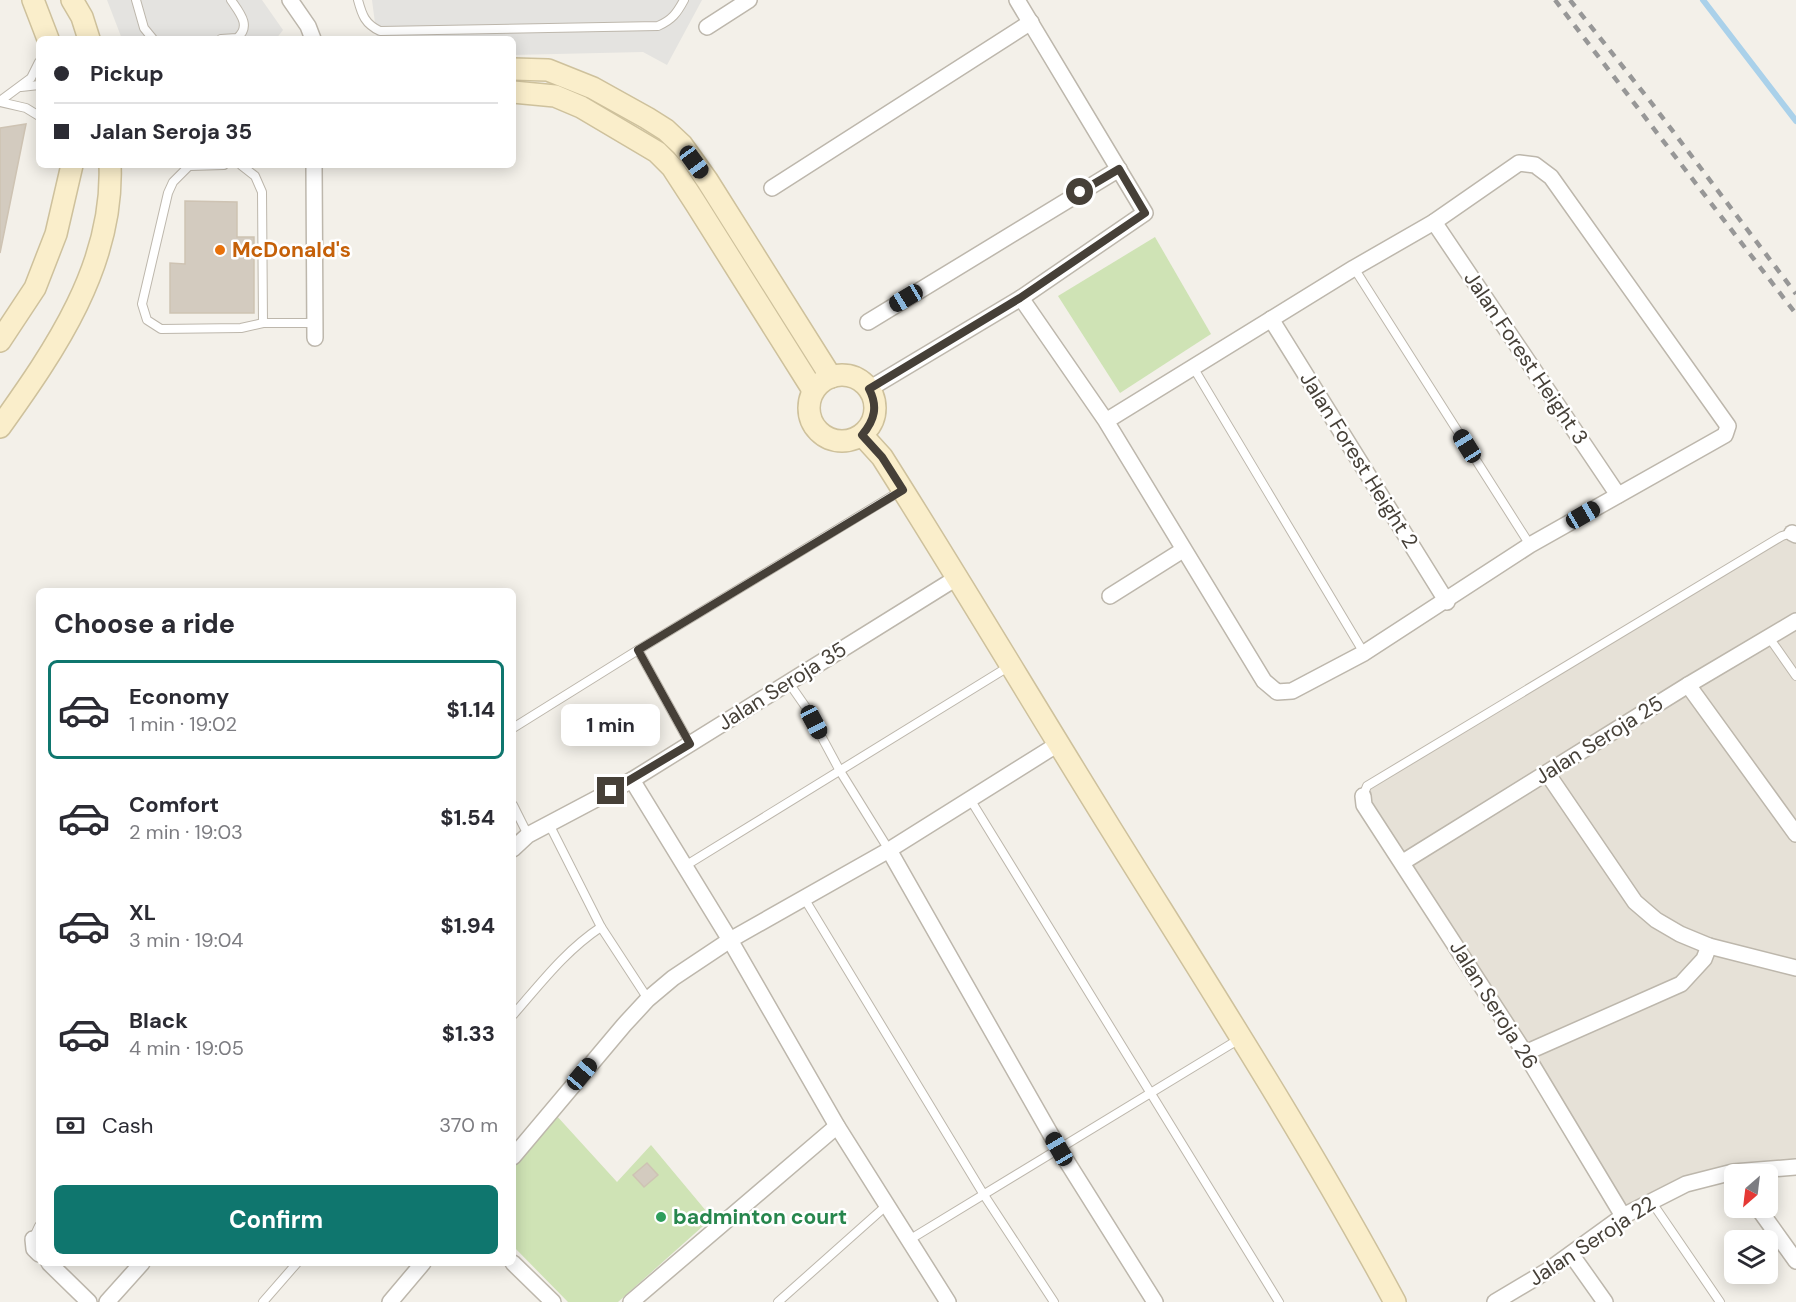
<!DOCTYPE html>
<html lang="en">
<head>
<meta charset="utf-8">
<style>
  :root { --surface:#fff; --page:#f7f7f7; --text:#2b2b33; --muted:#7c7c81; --line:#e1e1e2; --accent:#0f766e }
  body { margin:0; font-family:"DM Sans",sans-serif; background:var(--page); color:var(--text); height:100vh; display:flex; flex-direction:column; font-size:22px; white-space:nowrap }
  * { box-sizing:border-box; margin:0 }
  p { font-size:20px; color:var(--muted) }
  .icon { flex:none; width:33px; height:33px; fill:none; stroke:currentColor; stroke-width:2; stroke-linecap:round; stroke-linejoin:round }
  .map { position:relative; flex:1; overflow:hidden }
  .drawer { position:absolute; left:36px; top:588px; width:480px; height:678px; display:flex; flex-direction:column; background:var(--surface); border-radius:9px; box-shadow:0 3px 15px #0003 }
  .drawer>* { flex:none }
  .banner { position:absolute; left:36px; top:36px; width:480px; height:132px; border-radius:9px; box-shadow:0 3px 15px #0003; display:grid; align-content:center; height:132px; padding:0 18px; background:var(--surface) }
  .needle { width:39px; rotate:208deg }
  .controls { position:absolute; left:1724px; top:1164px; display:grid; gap:12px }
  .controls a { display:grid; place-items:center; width:54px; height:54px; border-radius:9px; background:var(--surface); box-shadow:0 3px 15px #0003; font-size:30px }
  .end { position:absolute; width:27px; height:27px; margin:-14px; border:8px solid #464038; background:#fff; box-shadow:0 0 0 3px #fff }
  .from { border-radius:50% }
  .bubble { position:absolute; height:42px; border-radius:9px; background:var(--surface); box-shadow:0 3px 15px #0003; font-size:20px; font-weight:700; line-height:42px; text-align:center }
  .car { position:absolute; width:18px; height:36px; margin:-18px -9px; border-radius:8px; box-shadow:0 0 4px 2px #0007; background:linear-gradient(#222 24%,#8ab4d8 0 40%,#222 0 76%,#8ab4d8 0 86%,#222 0) }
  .banner b { display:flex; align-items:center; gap:21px; height:57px; font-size:22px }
  .banner b+b { border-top:2px solid var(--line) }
  .banner i { width:15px; height:15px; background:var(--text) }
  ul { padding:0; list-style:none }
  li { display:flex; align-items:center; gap:18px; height:99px; margin:0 12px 9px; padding:0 6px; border:3px solid transparent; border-radius:9px }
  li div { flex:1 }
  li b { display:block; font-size:22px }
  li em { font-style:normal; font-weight:700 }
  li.on { border-color:var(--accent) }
  li>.icon { width:54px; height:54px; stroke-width:1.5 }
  h2 { padding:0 18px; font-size:27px; line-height:72px }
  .pay { display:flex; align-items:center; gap:15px; height:66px; padding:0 18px; font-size:22px }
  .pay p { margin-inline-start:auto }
  .primary-button { display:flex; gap:12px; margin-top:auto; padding:12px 18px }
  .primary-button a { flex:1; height:69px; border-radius:9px; background:var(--accent); color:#fff; font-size:24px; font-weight:700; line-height:69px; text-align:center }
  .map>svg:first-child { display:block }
  .residential { fill:#e6e1d7 }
  .green { fill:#cfe3b5 }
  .parking { fill:#e4e3e0 }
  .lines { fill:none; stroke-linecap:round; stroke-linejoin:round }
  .stream { stroke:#aad1ea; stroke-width:6 }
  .building { fill:#d3cbbf; stroke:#cec3b3; stroke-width:1.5 }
  .lane-casing { stroke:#bdb7ac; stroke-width:10 }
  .street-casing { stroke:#bdb7ac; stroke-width:18 }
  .secondary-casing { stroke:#cec19c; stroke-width:24 }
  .lane { stroke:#fff; stroke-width:8 }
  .street { stroke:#fff; stroke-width:15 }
  .secondary { stroke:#faeecb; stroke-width:21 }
  .rail { stroke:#979797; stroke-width:4.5; stroke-dasharray:8 8; stroke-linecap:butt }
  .route { stroke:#464038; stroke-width:8 }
  .food-dot { fill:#e8710a; stroke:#fff; stroke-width:2 }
  .leisure-dot { fill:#2e9e5b; stroke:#fff; stroke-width:2 }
  .labels { text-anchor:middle; stroke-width:5; stroke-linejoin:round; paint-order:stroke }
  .food-label { font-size:21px; font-weight:bold; fill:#c56008; stroke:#fff; text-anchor:start }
  .street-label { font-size:21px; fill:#464038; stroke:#fff }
  .leisure-label { font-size:21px; font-weight:bold; fill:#27864d; stroke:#fff; text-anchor:start }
</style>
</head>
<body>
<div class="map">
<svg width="1796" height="1302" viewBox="0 0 1796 1302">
  <rect width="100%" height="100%" fill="#f3f0e9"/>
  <polygon class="residential" points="1792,533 1796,540 1796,1166 1733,1172 1623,1216 1364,790"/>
  <g class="green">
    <polygon points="1155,237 1211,334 1120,393 1058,296"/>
    <polygon points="555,1114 617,1182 651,1145 712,1218 618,1302 568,1302 513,1246 513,1163"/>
  </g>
  <g class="parking">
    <polygon points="107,0 262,0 283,30 276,39 122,39"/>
    <polygon points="372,0 702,0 667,65 643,52 513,55 513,39 377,39"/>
  </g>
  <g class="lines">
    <polyline class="stream" points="1703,0 1796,121"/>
  </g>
  <g class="building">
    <polygon points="26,124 0,253 0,128"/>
    <polygon points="185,201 237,202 237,237 254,237 254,313 170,313 170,263 185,264"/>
    <polygon points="647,1163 658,1175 644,1187 633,1175"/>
  </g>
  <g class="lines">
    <g class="lane-casing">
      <g id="lane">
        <polyline points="136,0 144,28 153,39"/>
        <path d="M358,0C362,15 365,24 380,31L658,26C672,20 677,13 684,0"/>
        <path d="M221,39L237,38C252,26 239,12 231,0"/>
        <polyline points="21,87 39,85"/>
        <polyline points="0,101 31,78 39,62"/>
        <polyline points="0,102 26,108 39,116"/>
        <polyline points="224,165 189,166 173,182 168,193 142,304 147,320 161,329 241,328 263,323 316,323"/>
        <polyline points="241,165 255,176 262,192 263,323"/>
        <polyline points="1354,268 1530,545"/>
        <polyline points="1193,367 1364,653"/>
        <polyline points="1768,636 1796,676"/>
        <polyline points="638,650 690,744"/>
        <polyline points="789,683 805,706 840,771 889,850"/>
        <polyline points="513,728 638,650 902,490"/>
        <polyline points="1363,796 1367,786 1782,536 1792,533"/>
        <polyline points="970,799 1279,1302"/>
        <polyline points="513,805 528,835"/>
        <polyline points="549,824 601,927 648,999"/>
        <polyline points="685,866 1008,667"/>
        <polyline points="804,898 984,1195 1054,1302"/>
        <path d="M513,1015C541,983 565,951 601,927"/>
        <polyline points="1651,1201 1720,1302"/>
        <polyline points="33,1239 39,1226"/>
        <polyline points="909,1240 1241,1038"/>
        <polyline points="263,1302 297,1263"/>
        <polyline points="778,1302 887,1205"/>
      </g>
    </g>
    <g class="street-casing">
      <g id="street">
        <polyline points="290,0 308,26 313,39"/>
        <polyline points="707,27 749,0"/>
        <polyline points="314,165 315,338"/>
        <polyline points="772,188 1031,22"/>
        <polyline points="1434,222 1618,495"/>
        <polyline points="1021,298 1106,421 1264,681 1277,692 1292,691 1364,653 1530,545 1725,435 1728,426 1551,177 1535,165 1519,163 1434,222 1354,268 1106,421"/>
        <polyline points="1271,319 1447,602"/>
        <polyline points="868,322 1119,169"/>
        <polyline points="869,389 1021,298 1145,213 1017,0"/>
        <polyline points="1792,533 1796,535"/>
        <polyline points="1110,596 1183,550"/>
        <polyline points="1688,685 1796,834"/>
        <polyline points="1547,773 1635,902 1656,920 1680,934 1709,946 1796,968"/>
        <polyline points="632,780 730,940 837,1126 948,1302"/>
        <polyline points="1363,796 1364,805 1525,1053 1623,1216"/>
        <polyline points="513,849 528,835 632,780 958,577"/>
        <polyline points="889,850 1059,1149 1155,1302"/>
        <polyline points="1403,862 1688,685 1796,621"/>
        <polyline points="1525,1053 1681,984 1704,959 1709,946"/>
        <polyline points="513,1157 624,1025 648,999 673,978 730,940 889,850 1058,744"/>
        <polyline points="1758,1208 1796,1261"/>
        <polyline points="33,1239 34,1249 39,1254"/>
        <polyline points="1571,1254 1605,1302"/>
        <polyline points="49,1263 89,1302"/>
        <polyline points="513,1263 553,1302"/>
        <polyline points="107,1302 142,1263"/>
        <polyline points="390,1302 423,1263"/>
        <polyline points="631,1302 837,1126"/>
        <polyline points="1495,1302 1547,1271 1623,1216 1686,1184 1733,1172 1796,1167"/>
      </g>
    </g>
    <g class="secondary-casing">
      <g id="secondary">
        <polyline points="33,0 48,39"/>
        <polyline points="72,0 82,17 89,39"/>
        <polyline points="513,69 548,70 593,88 647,118 666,130 682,145 707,180 831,377"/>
        <polyline points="513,92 555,96 581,107 657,152 672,167 696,204 813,390"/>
        <polyline points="0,341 35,288 56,234 72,165"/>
        <circle cx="842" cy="408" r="33"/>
        <path d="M0,427C55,350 114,265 110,165"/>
        <path d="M862,435L882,457C960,580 1034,705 1111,829C1208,985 1308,1140 1395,1302"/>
      </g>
    </g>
    <use href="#lane" class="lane"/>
    <use href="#street" class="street"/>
    <use href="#secondary" class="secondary"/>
    <g class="rail">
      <polyline points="1555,0 1796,314"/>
      <polyline points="1570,0 1650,101 1796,294"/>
    </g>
  </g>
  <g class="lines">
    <path class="route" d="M611,791L690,744L638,650L903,490L882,457L862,435C875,420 878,406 869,389L1020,298L1145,213L1119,169L1080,192"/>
  </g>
  <circle class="food-dot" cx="220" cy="250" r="6"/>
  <circle class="leisure-dot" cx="661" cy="1217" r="6"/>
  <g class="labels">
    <g class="food-label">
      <text x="232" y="257">McDonald's</text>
    </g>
    <g class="street-label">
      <text transform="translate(1526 358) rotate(56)" y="7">Jalan Forest Height 3</text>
      <text transform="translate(1359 460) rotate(58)" y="7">Jalan Forest Height 2</text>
      <text transform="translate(782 686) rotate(-32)" y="7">Jalan Seroja 35</text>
      <text transform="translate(1599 740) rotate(-32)" y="7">Jalan Seroja 25</text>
      <text transform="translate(1494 1005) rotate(58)" y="7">Jalan Seroja 26</text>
      <text transform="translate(1592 1241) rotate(-33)" y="7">Jalan Seroja 22</text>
    </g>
    <g class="leisure-label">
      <text x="673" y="1224">badminton court</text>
    </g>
  </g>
</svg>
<div class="controls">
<a><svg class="needle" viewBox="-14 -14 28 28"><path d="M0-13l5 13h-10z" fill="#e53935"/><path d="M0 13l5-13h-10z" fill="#7c7c81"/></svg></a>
<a><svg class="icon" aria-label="layers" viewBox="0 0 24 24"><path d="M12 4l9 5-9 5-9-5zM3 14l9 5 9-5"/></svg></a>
</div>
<i class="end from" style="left:1080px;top:192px"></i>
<i class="end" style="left:611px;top:791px"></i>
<div class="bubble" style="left:561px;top:704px;width:99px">1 min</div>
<i class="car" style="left:694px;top:162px;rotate:144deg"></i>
<i class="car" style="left:906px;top:298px;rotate:239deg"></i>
<i class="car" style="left:1467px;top:446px;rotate:328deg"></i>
<i class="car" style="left:1583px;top:515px;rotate:60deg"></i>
<i class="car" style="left:814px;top:722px;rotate:152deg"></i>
<i class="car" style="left:582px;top:1074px;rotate:40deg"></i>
<i class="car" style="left:1059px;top:1149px;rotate:330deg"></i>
<div class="banner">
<b><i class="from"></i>Pickup</b>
<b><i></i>Jalan Seroja 35</b>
</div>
<section class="drawer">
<h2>Choose a ride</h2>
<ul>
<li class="on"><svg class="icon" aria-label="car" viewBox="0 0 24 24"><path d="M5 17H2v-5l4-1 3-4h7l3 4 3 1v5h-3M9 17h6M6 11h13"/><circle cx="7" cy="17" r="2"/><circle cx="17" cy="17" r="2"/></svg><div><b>Economy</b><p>1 min · 19:02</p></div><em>$1.14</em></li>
<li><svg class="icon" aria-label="car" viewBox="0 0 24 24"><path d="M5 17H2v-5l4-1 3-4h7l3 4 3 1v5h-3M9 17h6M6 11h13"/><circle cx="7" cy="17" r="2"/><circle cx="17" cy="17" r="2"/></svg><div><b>Comfort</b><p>2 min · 19:03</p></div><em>$1.54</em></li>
<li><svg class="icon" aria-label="car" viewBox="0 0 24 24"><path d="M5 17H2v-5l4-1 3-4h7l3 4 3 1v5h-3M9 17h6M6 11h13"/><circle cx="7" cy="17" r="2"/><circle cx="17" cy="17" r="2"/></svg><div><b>XL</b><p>3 min · 19:04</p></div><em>$1.94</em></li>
<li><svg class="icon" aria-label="car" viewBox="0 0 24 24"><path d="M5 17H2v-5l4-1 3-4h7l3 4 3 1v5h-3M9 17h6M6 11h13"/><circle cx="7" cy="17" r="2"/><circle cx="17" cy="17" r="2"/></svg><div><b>Black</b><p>4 min · 19:05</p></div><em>$1.33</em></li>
</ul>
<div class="pay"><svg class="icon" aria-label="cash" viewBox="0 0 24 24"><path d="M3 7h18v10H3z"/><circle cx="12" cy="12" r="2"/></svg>Cash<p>370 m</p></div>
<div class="primary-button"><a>Confirm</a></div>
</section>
</div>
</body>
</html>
